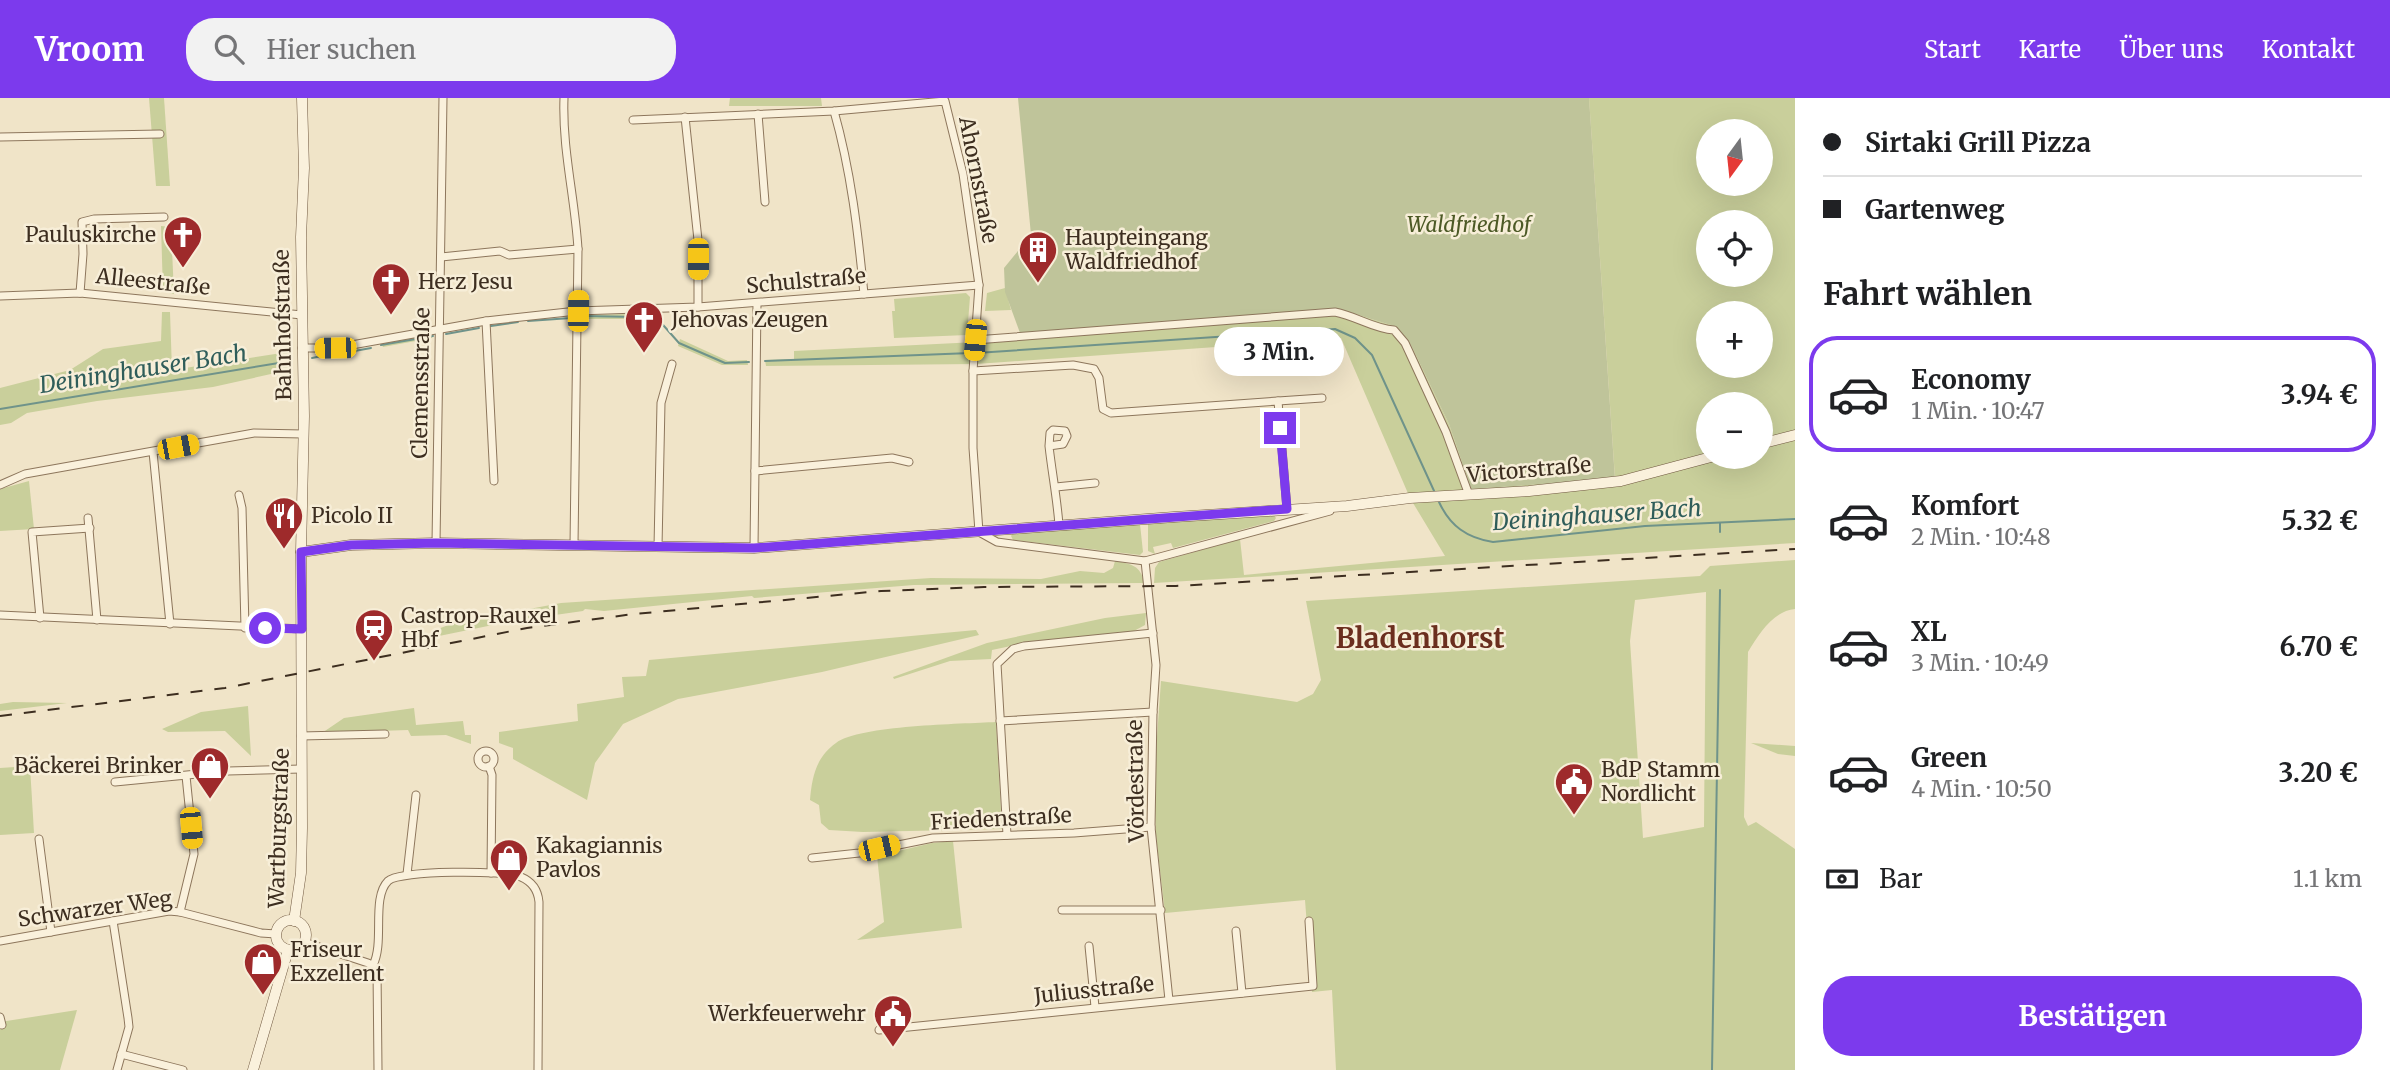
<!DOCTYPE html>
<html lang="de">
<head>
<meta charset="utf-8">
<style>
  :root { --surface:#fff; --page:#f2f2f2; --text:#202124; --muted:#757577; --line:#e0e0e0; --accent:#7c3aed }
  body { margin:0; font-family:Merriweather,serif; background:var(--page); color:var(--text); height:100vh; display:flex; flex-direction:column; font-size:26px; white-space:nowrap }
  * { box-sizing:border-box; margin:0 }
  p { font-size:23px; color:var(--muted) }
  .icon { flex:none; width:38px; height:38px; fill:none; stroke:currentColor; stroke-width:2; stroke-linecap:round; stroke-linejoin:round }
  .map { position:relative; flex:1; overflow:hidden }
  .panel { display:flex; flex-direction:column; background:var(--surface); width:595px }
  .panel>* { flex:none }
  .hud { display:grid; align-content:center; height:154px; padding:0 28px; background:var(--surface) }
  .needle { width:46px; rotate:195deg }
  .tools { position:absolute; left:1696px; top:21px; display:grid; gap:14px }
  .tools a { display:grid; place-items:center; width:77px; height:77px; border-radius:50%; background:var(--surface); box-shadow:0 7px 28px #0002; font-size:35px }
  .end { position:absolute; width:32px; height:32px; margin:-16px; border:9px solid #7c3aed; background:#fff; box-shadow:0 0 0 4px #fff }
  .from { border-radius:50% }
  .bubble { position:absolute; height:49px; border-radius:24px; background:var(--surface); box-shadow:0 7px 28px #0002; font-size:23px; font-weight:700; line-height:49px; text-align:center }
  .car { position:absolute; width:21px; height:42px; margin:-21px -10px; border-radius:9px; box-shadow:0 0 5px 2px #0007; background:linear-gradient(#f5c518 24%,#345 0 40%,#f5c518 0 76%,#345 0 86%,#f5c518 0) }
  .hud b { display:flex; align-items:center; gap:24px; height:66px; font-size:26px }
  .hud b+b { border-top:2px solid var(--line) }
  .hud i { width:18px; height:18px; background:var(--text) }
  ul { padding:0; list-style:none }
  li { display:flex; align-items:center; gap:21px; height:116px; margin:0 14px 10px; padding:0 14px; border:4px solid transparent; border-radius:28px }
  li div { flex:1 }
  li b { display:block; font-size:26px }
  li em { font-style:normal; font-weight:700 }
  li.active { border-color:var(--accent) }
  li>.icon { width:63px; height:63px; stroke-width:1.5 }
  h2 { padding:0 28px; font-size:32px; line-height:84px }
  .pay { display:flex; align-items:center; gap:18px; height:77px; padding:0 28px; font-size:26px }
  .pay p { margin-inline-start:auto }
  .primary-button { display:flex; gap:14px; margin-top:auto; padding:14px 28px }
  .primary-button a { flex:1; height:80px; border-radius:28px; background:var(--accent); color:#fff; font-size:28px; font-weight:700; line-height:80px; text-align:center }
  header { display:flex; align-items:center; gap:42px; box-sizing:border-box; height:98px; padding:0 35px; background:var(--accent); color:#fff }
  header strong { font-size:33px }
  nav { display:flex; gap:38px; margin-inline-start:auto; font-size:24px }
  .search { width:490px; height:63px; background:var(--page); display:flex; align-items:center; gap:18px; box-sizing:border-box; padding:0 24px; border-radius:28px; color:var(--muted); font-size:26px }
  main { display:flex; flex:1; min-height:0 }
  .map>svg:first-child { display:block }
  .green { fill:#c9cf9b; fill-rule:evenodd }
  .cemetery { fill:#bfc49a }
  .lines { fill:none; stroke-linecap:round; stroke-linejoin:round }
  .stream { stroke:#6f938a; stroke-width:2 }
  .street-casing { stroke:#8d765c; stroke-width:9 }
  .secondary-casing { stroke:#6f573f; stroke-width:11 }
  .street { stroke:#faf1dc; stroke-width:7 }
  .secondary { stroke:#faf1dc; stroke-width:10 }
  .rail { stroke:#3d2e20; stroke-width:2; stroke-dasharray:12 12; stroke-linecap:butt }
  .route { stroke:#7c3aed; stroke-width:9 }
  .labels { text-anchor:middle; stroke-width:5; stroke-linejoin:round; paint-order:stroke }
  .street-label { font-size:21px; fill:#3d2e20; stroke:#f7eed8 }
  .park-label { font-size:21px; font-style:italic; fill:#4d5a26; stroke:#f7eed8 }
  .poi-label { font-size:21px; fill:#3d2e20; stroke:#f7eed8; text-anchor:start }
  .water-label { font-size:23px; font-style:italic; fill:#2f5d5a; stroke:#f7eed8 }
  .district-label { font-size:28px; font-weight:bold; fill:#6b2e1e; stroke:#f7eed8 }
</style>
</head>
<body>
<header>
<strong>Vroom</strong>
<div class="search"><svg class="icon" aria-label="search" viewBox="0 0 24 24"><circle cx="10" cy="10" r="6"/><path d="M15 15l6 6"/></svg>Hier suchen</div>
<nav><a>Start</a><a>Karte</a><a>Über uns</a><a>Kontakt</a></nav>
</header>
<main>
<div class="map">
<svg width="1795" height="972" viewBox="0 0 1795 972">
  <rect width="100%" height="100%" fill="#f0e4c8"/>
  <g class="green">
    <polygon points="149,0 164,0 170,88 156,88"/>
    <polygon points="730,0 821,0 822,8 729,8"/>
    <path d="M1589,0H1795V445L1154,485L1155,470L1159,464L1240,441L1244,477L1445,458L1410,400L1341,240L976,266L766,268L765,262L794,261V253L1020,242V235L1342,212L1394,228L1409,243L1449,326L1471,391L1615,380ZM1708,33H1760V86H1708ZM1708,124H1760V177H1708ZM1708,215H1760V268H1708ZM1708,306H1760V359H1708Z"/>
    <polygon points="161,128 171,129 174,196 163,194"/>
    <polygon points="1005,190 1011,212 985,213 987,195"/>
    <polygon points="966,195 970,199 967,237 894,240 892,213 895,213 894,201"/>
    <polygon points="162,214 170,214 172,272 288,254 289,272 213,289 97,303 27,315 11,325 0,327 0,290 70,272 103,251 161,243"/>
    <polygon points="629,216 637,218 636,221 584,221 584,217"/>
    <polygon points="424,237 431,237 432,240 383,249 381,245"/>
    <polygon points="680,241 728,263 747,262 748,267 722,267 678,248"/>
    <polygon points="29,383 34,431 0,433 0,391"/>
    <polygon points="1273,416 1276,420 1274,423 1173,450 1171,445 1153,449 1155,456 1148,453 1148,426"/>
    <polygon points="1140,426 1143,454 1140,457 1013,442 1011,438 1013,435"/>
    <path d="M1795,462V511C1773,513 1759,536 1748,554L1744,719L1748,728L1756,724L1795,751V972H1336L1332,892L1312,894L1305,802L1165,815L1156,738L1154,681L1161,583L1297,604L1313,596L1321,582L1306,503L1700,478L1710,468ZM1706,494L1704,729L1643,740L1630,543L1635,502Z"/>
    <path d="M1115,463C1131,466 1141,467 1144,485L914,487L754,500L752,498L604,513L585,511L583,513L513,523L439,538L438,531L451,526L561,505L931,480L1041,481L1080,473L1104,475L1113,470Z"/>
    <polygon points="1146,515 1145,527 1134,533 1021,546 992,552 991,561 950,563 894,581 893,579 987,545 1105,520"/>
    <polygon points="976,532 979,537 822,574 678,601 623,626 595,665 587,702 513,661 513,650 499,645 499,634 578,623 577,606 624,599 622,579 646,578 649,562"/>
    <polygon points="13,604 67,605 0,613 0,606"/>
    <polygon points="248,608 251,658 225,633 168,634 162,631 201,614"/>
    <polygon points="414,610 416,627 463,623 465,637 471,637 471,646 446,637 411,638 408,632 322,635 344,620"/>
    <path d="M996,624L1002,731L863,734L829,732L821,725L819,707L810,702C812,679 816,659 836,645C860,627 961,626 996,624Z"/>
    <polygon points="1751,645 1795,648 1795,658 1778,656"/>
    <polygon points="30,668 34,735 0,737 0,670"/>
    <polygon points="953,743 962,830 857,842 884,824 877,758 932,745"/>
    <polygon points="77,912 60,972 0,972 0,924"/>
  </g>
  <polygon class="cemetery" points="1018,0 1589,0 1615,381 1471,391 1449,326 1409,243 1394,228 1342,212 1020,235 1005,194 1004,170 1031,137"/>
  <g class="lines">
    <g class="stream">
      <polyline points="583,218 637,219"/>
      <polyline points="645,219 656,219 679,245 725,265 749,264"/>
      <polyline points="528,223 571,220"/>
      <polyline points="491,228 518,224"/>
      <polyline points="446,236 479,230"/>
      <polyline points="381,247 433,238"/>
      <polyline points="976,255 1335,231 1355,240 1372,257 1435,395"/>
      <polyline points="338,256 371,250"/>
      <polyline points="312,260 332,256"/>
      <polyline points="765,263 971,255"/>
      <polyline points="0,311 291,263"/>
      <path d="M1439,404C1450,428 1467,440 1493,444L1645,428L1795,421"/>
      <polyline points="1720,425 1720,434"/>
      <polyline points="1712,972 1720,492"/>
    </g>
    <g class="street-casing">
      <g id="street">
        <path d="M564,0C562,51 575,100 578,151L574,447"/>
        <path d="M834,13C851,73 858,134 864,196"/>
        <polyline points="758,16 765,104"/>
        <polyline points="685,19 698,142 698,209"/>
        <polyline points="633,22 834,13 945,3 963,76 979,187 973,273 973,350 979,434 997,444 1145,463 1330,413"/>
        <polyline points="0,39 160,36"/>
        <polyline points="441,159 500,153 509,157 578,151"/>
        <polyline points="80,195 83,156 82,124 94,121 164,119"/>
        <polyline points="0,198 80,195 302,217"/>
        <polyline points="486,223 494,383"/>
        <path d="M975,242L1335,214C1356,218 1374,231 1394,232L1405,245L1446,334L1469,397"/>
        <polyline points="302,250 335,250 486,223 577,213 698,209 979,187"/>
        <polyline points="973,273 1073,267 1094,271 1099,280 1103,311 1111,315 1278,303 1287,411"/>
        <polyline points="1278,303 1322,300"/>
        <path d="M1049,348L1050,335L1053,332L1065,333L1067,338L1063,346L1049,348C1052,375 1057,400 1059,427"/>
        <polyline points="153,354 170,526"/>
        <polyline points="755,373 892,360 909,364"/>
        <polyline points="0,387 25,376 254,335 303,336"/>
        <polyline points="1056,389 1095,385"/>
        <polyline points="239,397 242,410 245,530"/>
        <polyline points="88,420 97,522"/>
        <polyline points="436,445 443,0"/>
        <polyline points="658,449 661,305 672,266"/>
        <polyline points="754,450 757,205"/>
        <polyline points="1145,463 1156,567 1153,614 1151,729 1169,902"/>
        <polyline points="0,517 302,531"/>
        <polyline points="40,520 32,434 90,430"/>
        <polyline points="1000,623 1153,614"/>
        <polyline points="301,638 385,636"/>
        <circle cx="486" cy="661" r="8"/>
        <polyline points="489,668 492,677 491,775"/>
        <polyline points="115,684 228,673 301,671"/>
        <polyline points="1007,737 997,566 1013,551 1024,548 1153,535"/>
        <polyline points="39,741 51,834"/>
        <polyline points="812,760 859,755 933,740 1074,735 1151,729"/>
        <polyline points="407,776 416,697"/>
        <polyline points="1062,812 1161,812"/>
        <polyline points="180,814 194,756 186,678"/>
        <polyline points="113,823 128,920 129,929 117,972"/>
        <polyline points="1236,833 1242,895"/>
        <polyline points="0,843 169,813 180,814 261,835 276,836"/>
        <polyline points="304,844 368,865 377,871 378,972"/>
        <polyline points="1089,848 1095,909"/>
        <path d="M373,867C385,844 371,800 388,783C399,772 506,772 521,779C533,784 538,793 539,804L538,972"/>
        <polyline points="0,919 2,927"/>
        <polyline points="879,932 1313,888 1309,823"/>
        <polyline points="121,956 183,972"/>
      </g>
    </g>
    <g class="secondary-casing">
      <g id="secondary">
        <polyline points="1760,346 1795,337"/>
        <polyline points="301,454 351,447 436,445 754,450 1174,419 1347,408 1410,400 1529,393 1621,383 1711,359"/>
        <circle cx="291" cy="837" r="15"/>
        <polyline points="294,823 301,775 302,730 301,454 304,318 301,139 304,70 302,0"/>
        <polyline points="253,972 288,852"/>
      </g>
    </g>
    <use href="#street" class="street"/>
    <use href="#secondary" class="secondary"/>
    <polyline class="rail" points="0,618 225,590 527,530 634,516 881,493 984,489 1176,488 1795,451"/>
  </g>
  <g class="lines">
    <polyline class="route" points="265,530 302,531 301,454 351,447 436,445 754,450 1287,411 1280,330"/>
  </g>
  <defs>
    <g id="church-pin" transform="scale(2.0125)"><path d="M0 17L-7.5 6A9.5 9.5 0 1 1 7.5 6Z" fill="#9e2a2b" stroke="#f7eed8"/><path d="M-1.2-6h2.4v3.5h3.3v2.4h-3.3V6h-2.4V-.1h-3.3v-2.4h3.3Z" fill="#fff"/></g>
    <g id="building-pin" transform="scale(2.0125)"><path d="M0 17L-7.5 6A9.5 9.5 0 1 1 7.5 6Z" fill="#9e2a2b" stroke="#f7eed8"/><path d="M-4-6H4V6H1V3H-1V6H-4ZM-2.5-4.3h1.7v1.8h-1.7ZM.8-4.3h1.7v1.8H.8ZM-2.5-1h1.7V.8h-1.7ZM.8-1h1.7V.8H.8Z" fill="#fff"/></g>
    <g id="restaurant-pin" transform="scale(2.0125)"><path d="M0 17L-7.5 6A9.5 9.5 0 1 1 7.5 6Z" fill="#9e2a2b" stroke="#f7eed8"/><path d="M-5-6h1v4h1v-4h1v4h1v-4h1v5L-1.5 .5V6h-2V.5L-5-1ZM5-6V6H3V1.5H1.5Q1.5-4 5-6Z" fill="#fff"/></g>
    <g id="station-pin" transform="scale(2.0125)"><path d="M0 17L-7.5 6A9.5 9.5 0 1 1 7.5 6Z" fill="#9e2a2b" stroke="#f7eed8"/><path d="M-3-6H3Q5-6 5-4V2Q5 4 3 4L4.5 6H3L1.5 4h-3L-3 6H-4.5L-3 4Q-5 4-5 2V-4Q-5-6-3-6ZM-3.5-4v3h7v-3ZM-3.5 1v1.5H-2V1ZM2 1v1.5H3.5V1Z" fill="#fff"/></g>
    <g id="shop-pin" transform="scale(2.0125)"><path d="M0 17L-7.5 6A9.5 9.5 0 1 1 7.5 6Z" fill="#9e2a2b" stroke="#f7eed8"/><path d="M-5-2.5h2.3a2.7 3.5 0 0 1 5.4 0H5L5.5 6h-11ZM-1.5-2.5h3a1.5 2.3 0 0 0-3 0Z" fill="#fff"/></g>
    <g id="civic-pin" transform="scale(2.0125)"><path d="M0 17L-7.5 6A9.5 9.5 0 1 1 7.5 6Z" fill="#9e2a2b" stroke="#f7eed8"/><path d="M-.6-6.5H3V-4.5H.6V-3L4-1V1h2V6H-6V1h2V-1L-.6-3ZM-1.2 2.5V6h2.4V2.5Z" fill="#fff"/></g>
  </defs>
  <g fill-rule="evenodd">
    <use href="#church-pin" x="183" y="137"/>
    <use href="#building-pin" x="1038" y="152"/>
    <use href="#church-pin" x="391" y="184"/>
    <use href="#church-pin" x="644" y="222"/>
    <use href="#restaurant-pin" x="284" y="418"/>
    <use href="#station-pin" x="374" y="530"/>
    <use href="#shop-pin" x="210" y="668"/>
    <use href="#civic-pin" x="1574" y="684"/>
    <use href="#shop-pin" x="509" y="760"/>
    <use href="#shop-pin" x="263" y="864"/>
    <use href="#civic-pin" x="893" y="916"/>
  </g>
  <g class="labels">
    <g class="street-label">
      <text transform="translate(978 82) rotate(79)" y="7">Ahornstraße</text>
      <text transform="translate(806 183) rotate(-5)" y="7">Schulstraße</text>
      <text transform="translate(153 184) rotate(6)" y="7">Alleestraße</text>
      <text transform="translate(283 227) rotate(-91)" y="7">Bahnhofstraße</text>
      <text transform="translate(421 285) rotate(-89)" y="7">Clemensstraße</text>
      <text transform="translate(1529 372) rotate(-5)" y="7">Victorstraße</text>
      <text transform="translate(1136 683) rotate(-91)" y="7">Vördestraße</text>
      <text transform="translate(1001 721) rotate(-3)" y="7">Friedenstraße</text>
      <text transform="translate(279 730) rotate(-88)" y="7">Wartburgstraße</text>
      <text transform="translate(95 811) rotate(-8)" y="7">Schwarzer Weg</text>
      <text transform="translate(1094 892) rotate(-6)" y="7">Juliusstraße</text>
    </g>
    <g class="park-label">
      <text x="1469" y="134">Waldfriedhof</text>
    </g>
    <g class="poi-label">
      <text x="156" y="144" text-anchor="end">Pauluskirche</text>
      <text x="1065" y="147">Haupteingang<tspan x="1065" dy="24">Waldfriedhof</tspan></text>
      <text x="418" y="191">Herz Jesu</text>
      <text x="671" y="229">Jehovas Zeugen</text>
      <text x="311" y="425">Picolo II</text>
      <text x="401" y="525">Castrop-Rauxel<tspan x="401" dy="24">Hbf</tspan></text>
      <text x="183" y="675" text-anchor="end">Bäckerei Brinker</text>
      <text x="1601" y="679">BdP Stamm<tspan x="1601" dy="24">Nordlicht</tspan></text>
      <text x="536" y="755">Kakagiannis<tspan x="536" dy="24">Pavlos</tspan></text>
      <text x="290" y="859">Friseur<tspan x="290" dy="24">Exzellent</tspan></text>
      <text x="866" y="923" text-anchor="end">Werkfeuerwehr</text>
    </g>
    <g class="water-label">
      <text transform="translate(143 271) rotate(-9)" y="8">Deininghauser Bach</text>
      <text transform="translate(1597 417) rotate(-4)" y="8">Deininghauser Bach</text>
    </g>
    <g class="district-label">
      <text x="1420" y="550">Bladenhorst</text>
    </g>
  </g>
</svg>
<div class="tools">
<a><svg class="needle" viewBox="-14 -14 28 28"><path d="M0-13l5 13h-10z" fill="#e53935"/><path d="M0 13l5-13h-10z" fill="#757577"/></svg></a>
<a><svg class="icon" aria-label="locate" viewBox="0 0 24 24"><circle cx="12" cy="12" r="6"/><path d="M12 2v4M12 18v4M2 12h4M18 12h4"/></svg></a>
<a>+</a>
<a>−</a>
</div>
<i class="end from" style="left:265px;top:530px"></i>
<i class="end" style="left:1280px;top:330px"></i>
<div class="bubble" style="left:1214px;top:229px;width:130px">3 Min.</div>
<i class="car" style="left:698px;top:161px;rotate:180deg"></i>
<i class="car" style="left:578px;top:213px;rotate:1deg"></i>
<i class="car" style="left:975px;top:242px;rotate:185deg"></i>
<i class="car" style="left:335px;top:250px;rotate:269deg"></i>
<i class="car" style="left:178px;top:349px;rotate:79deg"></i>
<i class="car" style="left:191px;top:730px;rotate:175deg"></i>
<i class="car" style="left:879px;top:750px;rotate:77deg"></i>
</div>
<section class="panel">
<div class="hud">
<b><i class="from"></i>Sirtaki Grill Pizza</b>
<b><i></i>Gartenweg</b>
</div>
<h2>Fahrt wählen</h2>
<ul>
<li class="active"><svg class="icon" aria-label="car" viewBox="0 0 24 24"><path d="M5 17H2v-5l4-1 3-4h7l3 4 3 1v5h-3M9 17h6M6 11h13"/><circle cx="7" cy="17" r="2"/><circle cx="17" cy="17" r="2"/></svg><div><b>Economy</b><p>1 Min. · 10:47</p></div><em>3.94 €</em></li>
<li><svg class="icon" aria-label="car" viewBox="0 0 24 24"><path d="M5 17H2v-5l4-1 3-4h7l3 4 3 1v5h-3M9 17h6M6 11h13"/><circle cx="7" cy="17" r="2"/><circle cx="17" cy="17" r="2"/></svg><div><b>Komfort</b><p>2 Min. · 10:48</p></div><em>5.32 €</em></li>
<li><svg class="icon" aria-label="car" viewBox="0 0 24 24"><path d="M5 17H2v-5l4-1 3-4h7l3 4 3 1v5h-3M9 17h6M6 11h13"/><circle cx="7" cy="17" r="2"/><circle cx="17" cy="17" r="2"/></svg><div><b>XL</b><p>3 Min. · 10:49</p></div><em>6.70 €</em></li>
<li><svg class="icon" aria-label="car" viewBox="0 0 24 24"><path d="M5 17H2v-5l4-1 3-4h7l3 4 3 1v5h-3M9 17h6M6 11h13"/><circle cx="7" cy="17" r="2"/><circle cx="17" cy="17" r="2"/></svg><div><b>Green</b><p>4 Min. · 10:50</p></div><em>3.20 €</em></li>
</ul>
<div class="pay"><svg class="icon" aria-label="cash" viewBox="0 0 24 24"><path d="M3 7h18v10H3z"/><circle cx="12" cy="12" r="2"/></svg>Bar<p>1.1 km</p></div>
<div class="primary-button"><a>Bestätigen</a></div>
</section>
</main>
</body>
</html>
